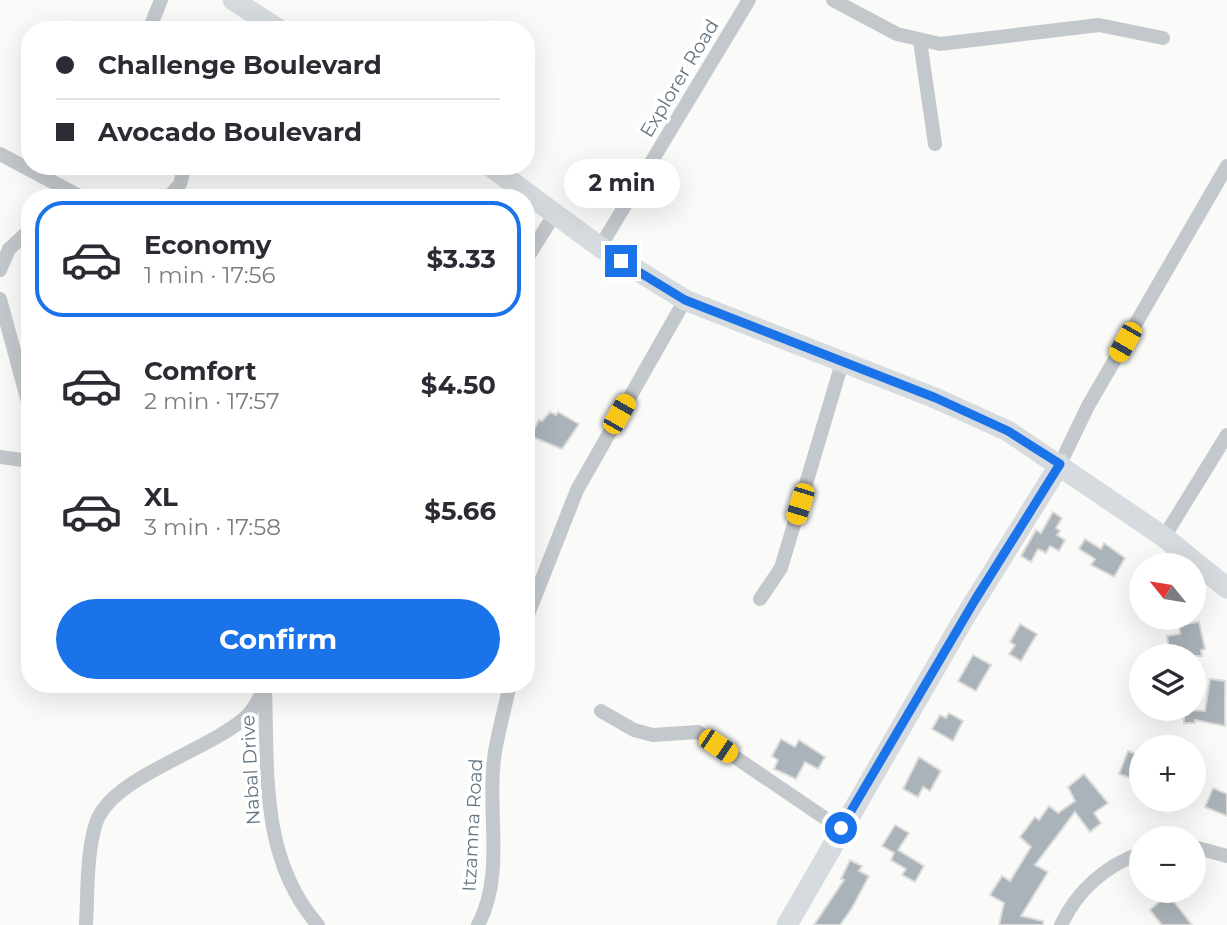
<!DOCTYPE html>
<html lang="en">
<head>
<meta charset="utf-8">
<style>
  :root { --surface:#fff; --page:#f2f2f3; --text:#2b2b33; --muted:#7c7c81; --line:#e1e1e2; --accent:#1a73e8 }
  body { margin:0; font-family:Montserrat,sans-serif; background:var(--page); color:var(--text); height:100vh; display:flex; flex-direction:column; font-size:26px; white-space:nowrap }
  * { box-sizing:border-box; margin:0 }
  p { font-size:23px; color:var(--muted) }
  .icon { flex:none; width:38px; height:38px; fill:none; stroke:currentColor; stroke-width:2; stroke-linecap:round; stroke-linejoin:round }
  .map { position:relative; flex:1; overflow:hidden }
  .side { position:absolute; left:21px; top:189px; width:514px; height:504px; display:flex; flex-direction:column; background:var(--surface); border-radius:28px; box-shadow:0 7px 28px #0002 }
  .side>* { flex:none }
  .top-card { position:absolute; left:21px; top:21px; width:514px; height:154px; border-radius:28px; box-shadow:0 7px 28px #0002; display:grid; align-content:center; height:154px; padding:0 35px; background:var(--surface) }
  .needle { width:46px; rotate:300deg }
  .tools { position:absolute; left:1129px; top:553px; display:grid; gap:14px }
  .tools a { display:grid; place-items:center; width:77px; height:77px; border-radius:50%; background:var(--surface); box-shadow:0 7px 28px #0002; font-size:35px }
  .end { position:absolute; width:32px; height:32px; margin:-16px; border:9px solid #1a73e8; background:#fff; box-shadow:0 0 0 4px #fff }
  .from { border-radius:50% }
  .bubble { position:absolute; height:49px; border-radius:24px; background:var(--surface); box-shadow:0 7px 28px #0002; font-size:23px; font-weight:700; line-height:49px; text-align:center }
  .car { position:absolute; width:21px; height:42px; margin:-21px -10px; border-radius:9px; box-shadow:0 0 5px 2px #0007; background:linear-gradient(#f5c518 24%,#345 0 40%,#f5c518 0 76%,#345 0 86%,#f5c518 0) }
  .top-card b { display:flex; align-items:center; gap:24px; height:66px; font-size:26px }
  .top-card b+b { border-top:2px solid var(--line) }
  .top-card i { width:18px; height:18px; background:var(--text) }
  ul { padding:12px 0 0; list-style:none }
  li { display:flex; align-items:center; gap:21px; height:116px; margin:0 14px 10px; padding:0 21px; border:4px solid transparent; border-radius:28px }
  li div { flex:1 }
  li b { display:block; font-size:26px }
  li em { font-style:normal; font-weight:700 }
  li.on { border-color:var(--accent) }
  li>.icon { width:63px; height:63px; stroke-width:1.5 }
  .action { display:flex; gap:14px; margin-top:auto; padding:14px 35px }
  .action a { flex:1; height:80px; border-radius:42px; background:var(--accent); color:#fff; font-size:28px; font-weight:700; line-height:80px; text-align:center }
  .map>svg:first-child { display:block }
  .building { fill:#aab3b9; stroke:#dcdcda; stroke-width:2 }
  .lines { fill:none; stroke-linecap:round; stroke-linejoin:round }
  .street { stroke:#c3c8cc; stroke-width:14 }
  .secondary { stroke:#d6dbdf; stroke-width:21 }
  .route { stroke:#1a73e8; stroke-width:9 }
  .labels { text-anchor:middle; stroke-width:7; stroke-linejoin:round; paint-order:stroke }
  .street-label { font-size:19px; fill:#657683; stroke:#fff }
</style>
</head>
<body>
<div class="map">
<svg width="1227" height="925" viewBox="0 0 1227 925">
  <rect width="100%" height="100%" fill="#fafaf8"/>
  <g class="building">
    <polygon points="550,412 556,415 558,412 579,424 562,449 530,436 539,420 542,421"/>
    <polygon points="1053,512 1062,518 1056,528 1060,531 1057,535 1065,540 1059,551 1050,546 1046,553 1038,549 1031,562 1021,556 1036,530 1041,533"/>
    <polygon points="1085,539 1101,549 1104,543 1125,558 1114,577 1091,565 1095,559 1079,549"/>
    <polygon points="1199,622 1205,649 1201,650 1202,656 1170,656 1167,636 1180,634 1179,625"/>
    <polygon points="1020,624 1037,634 1021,661 1009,654 1015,645 1010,642"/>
    <polygon points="973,655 991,665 976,691 958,681"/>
    <polygon points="1210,679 1225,681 1225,726 1195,720 1195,723 1184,723 1184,718 1168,716 1168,709 1205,711"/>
    <polygon points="949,713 963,721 953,741 932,729 940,715 946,718"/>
    <polygon points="781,739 795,747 799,740 825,757 818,769 805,762 796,779 774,769 778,760 772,756"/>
    <polygon points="1128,751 1141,756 1138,781 1119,774"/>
    <polygon points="919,757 941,771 930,791 923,787 918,797 903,789"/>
    <polygon points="1084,774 1108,803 1094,813 1101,823 1090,832 1075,812 1035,865 1048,872 1021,916 1043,921 1043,925 999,925 1004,903 990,895 1002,876 1010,881 1031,847 1020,837 1035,817 1039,820 1049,806 1058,813 1075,801 1068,787"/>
    <polygon points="1213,788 1227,794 1227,816 1205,807"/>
    <polygon points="895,825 909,833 898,850 924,866 915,882 902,875 906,869 891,860 894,853 882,846"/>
    <polygon points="850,860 862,866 859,871 869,876 852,908 840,925 814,925 844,880 841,879"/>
    <polygon points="1168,894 1178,907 1192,925 1162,925 1150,910"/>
  </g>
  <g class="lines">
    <g class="street">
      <polyline points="833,0 897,34 940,44 1099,25 1163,38"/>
      <polyline points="149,30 161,0"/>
      <polyline points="920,41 935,144"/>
      <polyline points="0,154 83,198"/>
      <polyline points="168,198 180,184 185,166"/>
      <polyline points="600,247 749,0"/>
      <polyline points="527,258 554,215"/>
      <polyline points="0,270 9,249 30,230"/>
      <polyline points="0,299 30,409"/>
      <polyline points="0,457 30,461"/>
      <polyline points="1060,464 1088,406 1227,166"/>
      <polyline points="1164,537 1227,435"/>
      <polyline points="760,599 781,568 842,363"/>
      <polyline points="527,617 577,490 685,300"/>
      <path d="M265,690C268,772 260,859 318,925"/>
      <polyline points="601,711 634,730 653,735 698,732 841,829"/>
      <polyline points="1194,847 1227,856"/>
      <path d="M86,925C88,892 86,855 96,823C112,776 208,752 247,716C256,707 260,695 267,684"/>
      <path d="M478,925C505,875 487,812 494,759C497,734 505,709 510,684"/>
      <path d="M1061,925C1077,891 1105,866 1141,853"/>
    </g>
    <g class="secondary">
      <polyline points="233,0 280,30"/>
      <polyline points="490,166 600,247 685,300 935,398 1008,431 1164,537 1227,588"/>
      <polyline points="787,925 963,620 1060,464"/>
    </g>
  </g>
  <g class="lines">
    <polyline class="route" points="621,261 685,300 936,398 1008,431 1060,464 975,600 841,828"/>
  </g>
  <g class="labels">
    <g class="street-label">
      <text transform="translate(679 78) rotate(-59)" y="7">Explorer Road</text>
      <text transform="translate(250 770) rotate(-93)" y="7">Nabal Drive</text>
      <text transform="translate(472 825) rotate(-87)" y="7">Itzamna Road</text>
    </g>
  </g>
</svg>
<div class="tools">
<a><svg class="needle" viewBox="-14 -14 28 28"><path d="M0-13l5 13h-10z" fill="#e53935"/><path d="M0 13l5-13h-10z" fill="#7c7c81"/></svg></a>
<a><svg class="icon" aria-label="layers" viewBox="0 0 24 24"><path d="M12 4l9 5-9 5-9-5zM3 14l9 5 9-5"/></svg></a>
<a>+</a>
<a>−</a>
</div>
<i class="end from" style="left:841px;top:828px"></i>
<i class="end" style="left:621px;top:261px"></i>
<div class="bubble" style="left:564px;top:159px;width:116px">2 min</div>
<i class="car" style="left:1125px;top:342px;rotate:210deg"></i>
<i class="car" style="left:619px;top:414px;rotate:30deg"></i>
<i class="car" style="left:800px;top:504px;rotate:197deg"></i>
<i class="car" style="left:718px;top:746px;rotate:124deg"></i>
<div class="top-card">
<b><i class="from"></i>Challenge Boulevard</b>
<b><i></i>Avocado Boulevard</b>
</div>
<section class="side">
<ul>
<li class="on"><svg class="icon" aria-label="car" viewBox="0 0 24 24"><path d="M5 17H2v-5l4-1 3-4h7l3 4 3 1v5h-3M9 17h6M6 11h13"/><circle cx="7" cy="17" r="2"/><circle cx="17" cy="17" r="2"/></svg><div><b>Economy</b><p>1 min · 17:56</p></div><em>$3.33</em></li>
<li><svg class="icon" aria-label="car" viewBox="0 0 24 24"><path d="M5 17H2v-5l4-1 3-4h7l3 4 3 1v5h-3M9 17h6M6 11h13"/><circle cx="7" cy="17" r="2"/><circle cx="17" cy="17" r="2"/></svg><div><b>Comfort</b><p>2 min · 17:57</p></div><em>$4.50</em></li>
<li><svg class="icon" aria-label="car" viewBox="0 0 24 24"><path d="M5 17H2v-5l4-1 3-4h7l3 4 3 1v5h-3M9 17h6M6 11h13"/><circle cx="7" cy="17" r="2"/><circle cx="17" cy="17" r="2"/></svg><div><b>XL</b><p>3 min · 17:58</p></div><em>$5.66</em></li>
</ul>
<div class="action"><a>Confirm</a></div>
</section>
</div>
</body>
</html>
